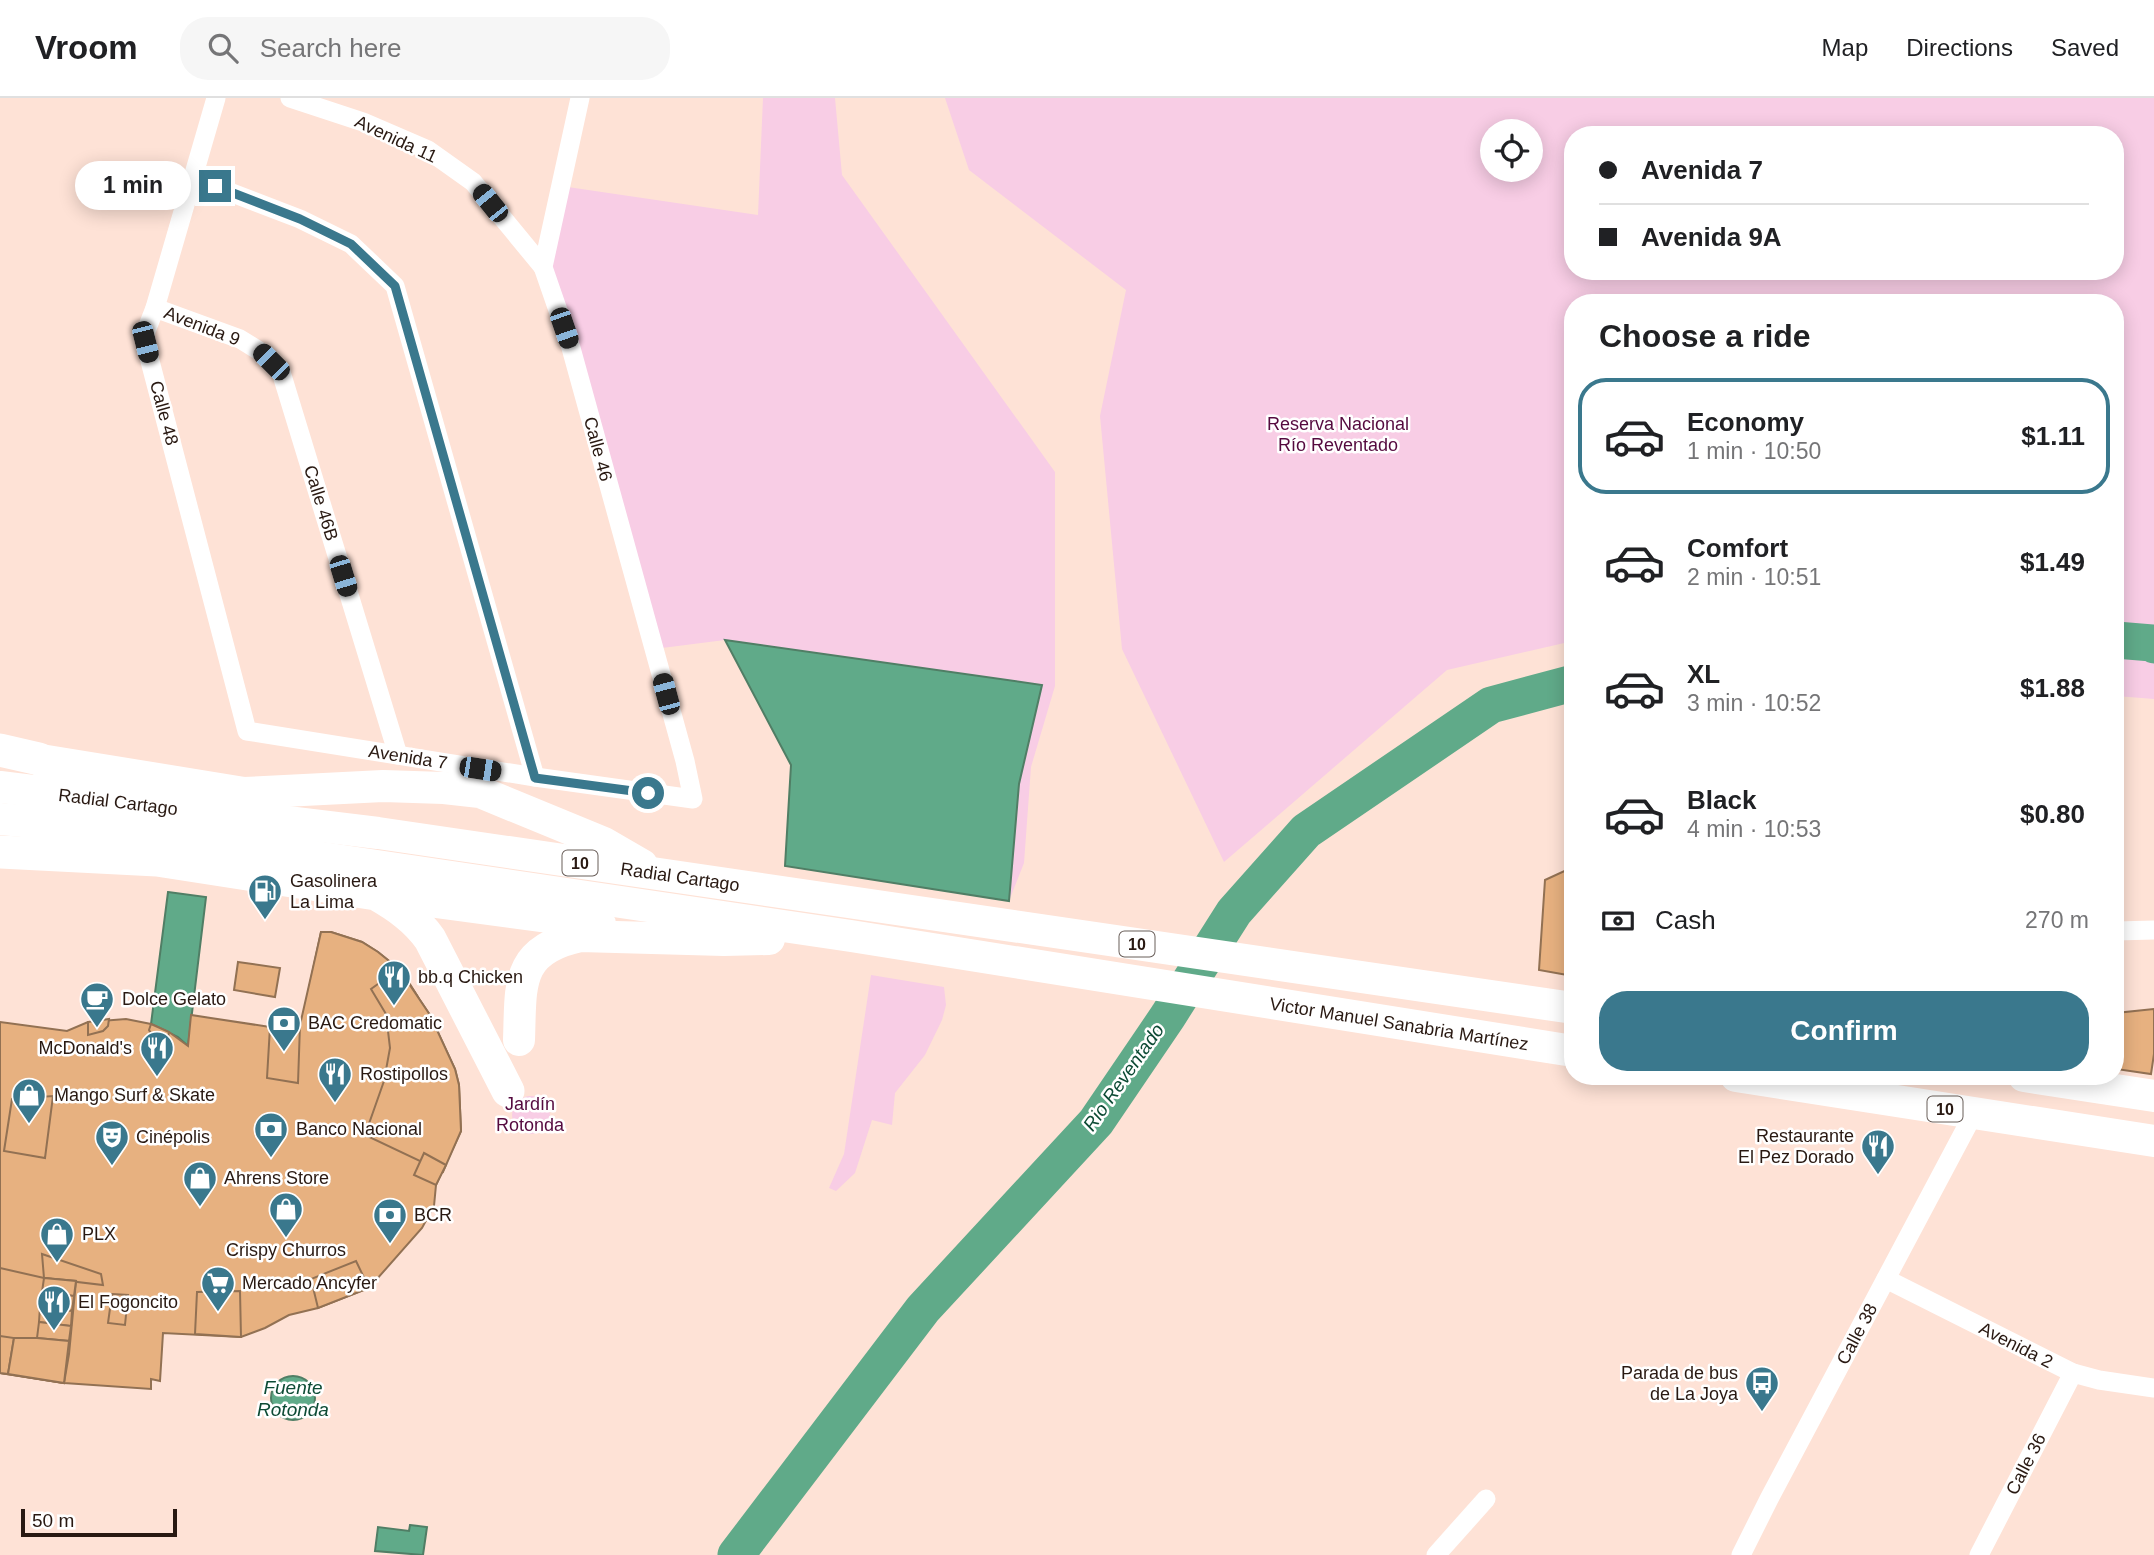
<!DOCTYPE html>
<html lang="en">
<head>
<meta charset="utf-8">
<style>
  :root { --surface:#fff; --page:#f6f6f6; --text:#202124; --muted:#757577; --line:#e0e0e0; --accent:#3a788d }
  body { margin:0; font-family:Arial,sans-serif; background:var(--page); color:var(--text); height:100vh; display:flex; flex-direction:column; font-size:26px; white-space:nowrap }
  * { box-sizing:border-box; margin:0 }
  p { font-size:23px; color:var(--muted) }
  .icon { flex:none; width:38px; height:38px; fill:none; stroke:currentColor; stroke-width:2; stroke-linecap:round; stroke-linejoin:round }
  .map { position:relative; flex:1; overflow:hidden }
  .drawer { position:absolute; left:1564px; top:196px; width:560px; height:791px; display:flex; flex-direction:column; background:var(--surface); border-radius:28px; box-shadow:0 4px 18px #0003 }
  .drawer>* { flex:none }
  .hud { position:absolute; left:1564px; top:28px; width:560px; height:154px; border-radius:28px; box-shadow:0 4px 18px #0003; display:grid; align-content:center; height:154px; padding:0 35px; background:var(--surface) }
  .controls { position:absolute; left:1480px; top:21px; display:grid; gap:14px }
  .controls a { display:grid; place-items:center; width:63px; height:63px; border-radius:50%; background:var(--surface); box-shadow:0 4px 18px #0003; font-size:35px }
  .scale { position:absolute; left:21px; bottom:18px; width:156px; box-sizing:border-box; padding-left:7px; border:4px solid #291912; border-top:0; font-size:19px; line-height:24px; white-space:nowrap; color:#291912; -webkit-text-stroke:5px #fff; paint-order:stroke }
  .end { position:absolute; width:32px; height:32px; margin:-16px; border:9px solid #3a788d; background:#fff; box-shadow:0 0 0 4px #fff }
  .from { border-radius:50% }
  .bubble { position:absolute; height:49px; border-radius:24px; background:var(--surface); box-shadow:0 4px 18px #0003; font-size:23px; font-weight:600; line-height:49px; text-align:center }
  .car { position:absolute; width:21px; height:42px; margin:-21px -10px; border-radius:9px; box-shadow:0 0 5px 2px #0007; background:linear-gradient(#222 24%,#8ab4d8 0 40%,#222 0 76%,#8ab4d8 0 86%,#222 0) }
  .hud b { display:flex; align-items:center; gap:24px; height:66px; font-size:26px }
  .hud b+b { border-top:2px solid var(--line) }
  .hud i { width:18px; height:18px; background:var(--text) }
  ul { padding:0; list-style:none }
  li { display:flex; align-items:center; gap:21px; height:116px; margin:0 14px 10px; padding:0 21px; border:4px solid transparent; border-radius:28px }
  li div { flex:1 }
  li b { display:block; font-size:26px }
  li em { font-style:normal; font-weight:600 }
  li.current { border-color:var(--accent) }
  li>.icon { width:63px; height:63px; stroke-width:1.5 }
  h2 { padding:0 35px; font-size:32px; line-height:84px }
  .pay { display:flex; align-items:center; gap:18px; height:77px; padding:0 35px; font-size:26px }
  .pay p { margin-inline-start:auto }
  .action { display:flex; gap:14px; margin-top:auto; padding:14px 35px }
  .action a { flex:1; height:80px; border-radius:28px; background:var(--accent); color:#fff; font-size:28px; font-weight:600; line-height:80px; text-align:center }
  header { display:flex; align-items:center; gap:42px; box-sizing:border-box; height:98px; padding:0 35px; background:var(--surface); border-bottom:2px solid var(--line) }
  header strong { font-size:33px }
  nav { display:flex; gap:38px; margin-inline-start:auto; font-size:24px }
  .search { width:490px; height:63px; background:var(--page); display:flex; align-items:center; gap:18px; box-sizing:border-box; padding:0 24px; border-radius:28px; color:var(--muted); font-size:26px }
  .map>svg:first-child { display:block }
  .green { fill:#f8cde5; fill-rule:evenodd }
  .water { fill:#60aa89; stroke:#507e65; stroke-width:2 }
  .lines { fill:none; stroke-linecap:round; stroke-linejoin:round }
  .river { stroke:#60aa89; stroke-width:37 }
  .building { fill:#e7b180; stroke:#927153; stroke-width:2 }
  .minor { stroke:#fff; stroke-width:19 }
  .primary { stroke:#fff; stroke-width:32 }
  .trunk { stroke:#fff; stroke-width:33 }
  .route { stroke:#3a788d; stroke-width:9 }
  .labels { text-anchor:middle; stroke-width:5; stroke-linejoin:round; paint-order:stroke }
  .shield { fill:#fff; stroke:#695e59; stroke-width:2 }
  .shield-label { font-size:16px; font-weight:bold; fill:#291912 }
  .street-label { font-size:18px; fill:#291912; stroke:#fff }
  .park-label { font-size:18px; fill:#550a3f; stroke:#fff }
  .poi-label { font-size:18px; fill:#291912; stroke:#fff; text-anchor:start }
  .water-label { font-size:19px; font-style:italic; fill:#0d4b35; stroke:#fff }
</style>
</head>
<body>
<header>
<strong>Vroom</strong>
<div class="search"><svg class="icon" aria-label="search" viewBox="0 0 24 24"><circle cx="10" cy="10" r="6"/><path d="M15 15l6 6"/></svg>Search here</div>
<nav><a>Map</a><a>Directions</a><a>Saved</a></nav>
</header>
<div class="map">
<svg width="2154" height="1457" viewBox="0 0 2154 1457">
  <rect width="100%" height="100%" fill="#fee2d6"/>
  <g class="green">
    <polygon points="763,0 835,0 842,77 1055,374 1055,588 1031,669 1024,765 1009,803 785,768 791,667 725,542 654,551 543,169 561,88 758,117"/>
    <path d="M945,0H2154V601L2116,598V205H1573V543L1447,572L1224,764L1122,551L1100,318L1126,192L969,72ZM1531,33V72H1493V33ZM1573,37H2116V173H1573Z"/>
    <polygon points="871,877 944,889 946,907 942,922 925,957 895,995 892,1027 872,1022 855,1075 836,1093 829,1090 844,1056"/>
    <circle cx="531" cy="1017" r="19"/>
  </g>
  <g class="water">
    <polygon points="725,542 1042,587 1019,686 1009,803 785,768 791,667"/>
    <polygon points="168,794 206,799 188,948 178,939 151,926"/>
    <circle cx="293" cy="1300" r="22"/>
    <polygon points="410,1427 427,1429 423,1457 375,1453 378,1429 409,1433"/>
  </g>
  <g class="lines">
    <g class="river">
      <polyline points="2116,542 2152,545 2154,547"/>
      <polyline points="736,1457 923,1211 1096,1024 1168,918 1234,814 1306,733 1491,607 1573,585"/>
    </g>
  </g>
  <g class="building">
    <polygon points="1573,769 1573,878 1539,872 1545,782"/>
    <polygon points="321,834 331,834 362,844 378,854 399,871 408,883 418,899 430,935 428,981 424,991 375,985 382,918 365,916 367,896 309,890"/>
    <polygon points="321,834 331,834 362,844 378,854 399,871 430,917 455,971 459,987 461,1033 436,1087 434,1108 422,1130 369,1190 318,1210 289,1217 265,1230 241,1239 163,1235 160,1283 151,1281 151,1291 64,1285 0,1275 0,924 67,933 88,924 126,921 151,926 169,934 188,948 191,917 270,929 300,927"/>
    <polygon points="238,864 280,870 275,899 234,892"/>
    <polygon points="399,871 430,917 455,971 459,987 461,1033 443,1074 365,1037 384,983 390,950 386,916 371,891"/>
    <polygon points="2154,911 2154,956 2151,976 2116,971 2116,915"/>
    <polygon points="109,921 108,928 103,933 88,937 88,924"/>
    <polygon points="151,926 169,934 167,946 154,940 149,932"/>
    <polygon points="300,927 298,985 267,980 270,929"/>
    <polygon points="53,998 45,1060 4,1053 12,1001"/>
    <polygon points="424,1055 446,1067 436,1087 414,1077"/>
    <polygon points="42,1156 101,1176 103,1187 44,1180"/>
    <polygon points="356,1163 369,1190 318,1210 311,1181"/>
    <polygon points="0,1170 44,1180 76,1183 69,1256 64,1285 0,1275"/>
    <polygon points="44,1180 76,1183 74,1198 42,1194"/>
    <polygon points="240,1193 241,1239 195,1236 197,1194"/>
    <polygon points="42,1194 74,1198 72,1213 40,1209"/>
    <polygon points="112,1196 128,1197 125,1227 108,1225"/>
    <polygon points="40,1209 72,1213 71,1228 39,1224"/>
    <polygon points="39,1224 71,1228 69,1243 37,1240"/>
    <polygon points="0,1238 14,1240 8,1276 0,1275"/>
    <polygon points="14,1240 37,1240 69,1243 64,1285 8,1276"/>
  </g>
  <g class="lines">
    <g class="minor">
      <polyline points="216,0 155,210 146,233 145,244 247,633 535,679 693,701 685,663 571,250 543,169 580,0"/>
      <polyline points="290,0 363,24 428,52 473,84 543,169"/>
      <polyline points="193,80 300,121 351,146 395,188 535,679"/>
      <polyline points="155,210 240,241 261,254 281,274 398,657"/>
      <polyline points="2116,833 2154,832"/>
      <polyline points="1886,1181 2073,1275 2099,1282 2154,1290"/>
      <polyline points="1436,1457 1486,1401"/>
      <polyline points="1741,1457 1769,1401 1974,1015"/>
      <polyline points="1979,1457 2073,1275"/>
    </g>
    <g class="primary">
      <polyline points="47,663 244,695 383,688 444,690 480,694 604,745 642,767"/>
      <polyline points="0,689 378,735 1573,910"/>
      <polyline points="0,721 159,736 851,838 1573,953"/>
      <polyline points="376,796 600,826"/>
      <path d="M519,942C521,887 515,852 580,838L724,842L769,841"/>
      <polyline points="1736,978 2154,1043"/>
      <polyline points="2024,978 2154,998"/>
    </g>
    <g class="trunk">
      <polyline points="0,652 39,661 117,704"/>
      <path d="M0,754L157,762L376,796C397,808 416,821 430,841L508,993"/>
    </g>
  </g>
  <g class="lines">
    <polyline class="route" points="215,88 300,121 351,146 395,188 535,680 648,695"/>
  </g>
  <defs>
    <g id="fuel-pin" transform="scale(1.75)"><path d="M0 17L-7.5 6A9.5 9.5 0 1 1 7.5 6Z" fill="#3a788d" stroke="#fff"/><path d="M-5.5-6h7V0h2V4h1.3V-2.5L3-4.5l.8-.8L6-3V5H2.5V1h-1V6h-7ZM-4.2-4.7v3.2H.2V-4.7Z" fill="#fff"/></g>
    <g id="restaurant-pin" transform="scale(1.75)"><path d="M0 17L-7.5 6A9.5 9.5 0 1 1 7.5 6Z" fill="#3a788d" stroke="#fff"/><path d="M-5-6h1v4h1v-4h1v4h1v-4h1v5L-1.5 .5V6h-2V.5L-5-1ZM5-6V6H3V1.5H1.5Q1.5-4 5-6Z" fill="#fff"/></g>
    <g id="cafe-pin" transform="scale(1.75)"><path d="M0 17L-7.5 6A9.5 9.5 0 1 1 7.5 6Z" fill="#3a788d" stroke="#fff"/><path d="M-5.5-4.5H6V0H3Q3 3.5 0 3.5H-2.5Q-5.5 3.5-5.5 0ZM3-3.2v2h1.7v-2ZM-6 4.5H4V6H-6Z" fill="#fff"/></g>
    <g id="bank-pin" transform="scale(1.75)"><path d="M0 17L-7.5 6A9.5 9.5 0 1 1 7.5 6Z" fill="#3a788d" stroke="#fff"/><path d="M-6-4H6V4H-6ZM0-2.3a2.3 2.3 0 1 0 0 4.6a2.3 2.3 0 1 0 0-4.6Z" fill="#fff"/></g>
    <g id="shop-pin" transform="scale(1.75)"><path d="M0 17L-7.5 6A9.5 9.5 0 1 1 7.5 6Z" fill="#3a788d" stroke="#fff"/><path d="M-5-2.5h2.3a2.7 3.5 0 0 1 5.4 0H5L5.5 6h-11ZM-1.5-2.5h3a1.5 2.3 0 0 0-3 0Z" fill="#fff"/></g>
    <g id="theatre-pin" transform="scale(1.75)"><path d="M0 17L-7.5 6A9.5 9.5 0 1 1 7.5 6Z" fill="#3a788d" stroke="#fff"/><path d="M-5-5.5Q0-4 5-5.5V0Q5 5 0 6Q-5 5-5 0ZM-3.3-2.5H-1v1.5H-3.3ZM1-2.5H3.3v1.5H1ZM-2.8 1Q0 5.5 2.8 1Z" fill="#fff"/></g>
    <g id="supermarket-pin" transform="scale(1.75)"><path d="M0 17L-7.5 6A9.5 9.5 0 1 1 7.5 6Z" fill="#3a788d" stroke="#fff"/><path d="M-6-5.5h2.5l.6 2H6L4.5 2H-2.5L-4.4-4H-6ZM-1.5 3.2a1.3 1.3 0 1 0 .1 0ZM3 3.2a1.3 1.3 0 1 0 .1 0Z" fill="#fff"/></g>
    <g id="bus-pin" transform="scale(1.75)"><path d="M0 17L-7.5 6A9.5 9.5 0 1 1 7.5 6Z" fill="#3a788d" stroke="#fff"/><path d="M-5-6H5V4H4V6H2V4H-2V6H-4V4H-5ZM-3.5-4V0h7V-4ZM-3.5 1.2v1.5H-2V1.2ZM2 1.2v1.5H3.5V1.2Z" fill="#fff"/></g>
  </defs>
  <g fill-rule="evenodd">
    <use href="#fuel-pin" x="265" y="793"/>
    <use href="#restaurant-pin" x="394" y="879"/>
    <use href="#cafe-pin" x="97" y="901"/>
    <use href="#bank-pin" x="284" y="925"/>
    <use href="#restaurant-pin" x="157" y="950"/>
    <use href="#restaurant-pin" x="335" y="976"/>
    <use href="#shop-pin" x="29" y="997"/>
    <use href="#bank-pin" x="271" y="1031"/>
    <use href="#theatre-pin" x="112" y="1039"/>
    <use href="#restaurant-pin" x="1878" y="1048"/>
    <use href="#shop-pin" x="200" y="1080"/>
    <use href="#shop-pin" x="286" y="1111"/>
    <use href="#bank-pin" x="390" y="1117"/>
    <use href="#shop-pin" x="57" y="1136"/>
    <use href="#supermarket-pin" x="218" y="1185"/>
    <use href="#restaurant-pin" x="54" y="1204"/>
    <use href="#bus-pin" x="1762" y="1285"/>
  </g>
  <g class="labels">
    <g class="shield">
      <rect x="562.5" y="752.5" width="35" height="25" rx="5"/>
      <rect x="1119.5" y="833.5" width="35" height="25" rx="5"/>
      <rect x="1927.5" y="998.5" width="35" height="25" rx="5"/>
    </g>
    <g class="shield-label">
      <text x="580" y="771">10</text>
      <text x="1137" y="852">10</text>
      <text x="1945" y="1017">10</text>
    </g>
    <g class="street-label">
      <text transform="translate(396 41) rotate(25)" y="6">Avenida 11</text>
      <text transform="translate(202 228) rotate(21)" y="6">Avenida 9</text>
      <text transform="translate(164 315) rotate(75)" y="6">Calle 48</text>
      <text transform="translate(598 351) rotate(75)" y="6">Calle 46</text>
      <text transform="translate(321 405) rotate(73)" y="6">Calle 46B</text>
      <text transform="translate(408 659) rotate(9)" y="6">Avenida 7</text>
      <text transform="translate(118 704) rotate(7)" y="6">Radial Cartago</text>
      <text transform="translate(680 779) rotate(8)" y="6">Radial Cartago</text>
      <text transform="translate(1399 926) rotate(9)" y="6">Victor Manuel Sanabria Martínez</text>
      <text transform="translate(1857 1236) rotate(-62)" y="6">Calle 38</text>
      <text transform="translate(2016 1247) rotate(27)" y="6">Avenida 2</text>
      <text transform="translate(2026 1366) rotate(-63)" y="6">Calle 36</text>
    </g>
    <g class="park-label">
      <text x="1338" y="332">Reserva Nacional<tspan x="1338" dy="21">Río Reventado</tspan></text>
      <text x="530" y="1012">Jardín<tspan x="530" dy="21">Rotonda</tspan></text>
    </g>
    <g class="poi-label">
      <text x="290" y="789">Gasolinera<tspan x="290" dy="21">La Lima</tspan></text>
      <text x="418" y="885">bb.q Chicken</text>
      <text x="122" y="907">Dolce Gelato</text>
      <text x="308" y="931">BAC Credomatic</text>
      <text x="132" y="956" text-anchor="end">McDonald's</text>
      <text x="360" y="982">Rostipollos</text>
      <text x="54" y="1003">Mango Surf &amp; Skate</text>
      <text x="296" y="1037">Banco Nacional</text>
      <text x="1854" y="1044" text-anchor="end">Restaurante<tspan x="1854" dy="21">El Pez Dorado</tspan></text>
      <text x="136" y="1045">Cinépolis</text>
      <text x="224" y="1086">Ahrens Store</text>
      <text x="414" y="1123">BCR</text>
      <text x="82" y="1142">PLX</text>
      <text x="286" y="1158" text-anchor="middle">Crispy Churros</text>
      <text x="242" y="1191">Mercado Ancyfer</text>
      <text x="78" y="1210">El Fogoncito</text>
      <text x="1738" y="1281" text-anchor="end">Parada de bus<tspan x="1738" dy="21">de La Joya</tspan></text>
    </g>
    <g class="water-label">
      <text transform="translate(1123 979) rotate(-55)" y="7">Rio Reventado</text>
      <text x="293" y="1296">Fuente<tspan x="293" dy="22">Rotonda</tspan></text>
    </g>
  </g>
</svg>
<div class="controls">
<a><svg class="icon" aria-label="locate" viewBox="0 0 24 24"><circle cx="12" cy="12" r="6"/><path d="M12 2v4M12 18v4M2 12h4M18 12h4"/></svg></a>
</div>
<div class="scale">50 m</div>
<i class="end from" style="left:648px;top:695px"></i>
<i class="end" style="left:215px;top:88px"></i>
<div class="bubble" style="left:75px;top:63px;width:116px">1 min</div>
<i class="car" style="left:490px;top:105px;rotate:321deg"></i>
<i class="car" style="left:564px;top:230px;rotate:161deg"></i>
<i class="car" style="left:145px;top:244px;rotate:166deg"></i>
<i class="car" style="left:271px;top:264px;rotate:315deg"></i>
<i class="car" style="left:343px;top:478px;rotate:163deg"></i>
<i class="car" style="left:666px;top:596px;rotate:345deg"></i>
<i class="car" style="left:480px;top:671px;rotate:99deg"></i>
<div class="hud">
<b><i class="from"></i>Avenida 7</b>
<b><i></i>Avenida 9A</b>
</div>
<section class="drawer">
<h2>Choose a ride</h2>
<ul>
<li class="current"><svg class="icon" aria-label="car" viewBox="0 0 24 24"><path d="M5 17H2v-5l4-1 3-4h7l3 4 3 1v5h-3M9 17h6M6 11h13"/><circle cx="7" cy="17" r="2"/><circle cx="17" cy="17" r="2"/></svg><div><b>Economy</b><p>1 min · 10:50</p></div><em>$1.11</em></li>
<li><svg class="icon" aria-label="car" viewBox="0 0 24 24"><path d="M5 17H2v-5l4-1 3-4h7l3 4 3 1v5h-3M9 17h6M6 11h13"/><circle cx="7" cy="17" r="2"/><circle cx="17" cy="17" r="2"/></svg><div><b>Comfort</b><p>2 min · 10:51</p></div><em>$1.49</em></li>
<li><svg class="icon" aria-label="car" viewBox="0 0 24 24"><path d="M5 17H2v-5l4-1 3-4h7l3 4 3 1v5h-3M9 17h6M6 11h13"/><circle cx="7" cy="17" r="2"/><circle cx="17" cy="17" r="2"/></svg><div><b>XL</b><p>3 min · 10:52</p></div><em>$1.88</em></li>
<li><svg class="icon" aria-label="car" viewBox="0 0 24 24"><path d="M5 17H2v-5l4-1 3-4h7l3 4 3 1v5h-3M9 17h6M6 11h13"/><circle cx="7" cy="17" r="2"/><circle cx="17" cy="17" r="2"/></svg><div><b>Black</b><p>4 min · 10:53</p></div><em>$0.80</em></li>
</ul>
<div class="pay"><svg class="icon" aria-label="cash" viewBox="0 0 24 24"><path d="M3 7h18v10H3z"/><circle cx="12" cy="12" r="2"/></svg>Cash<p>270 m</p></div>
<div class="action"><a>Confirm</a></div>
</section>
</div>
</body>
</html>
